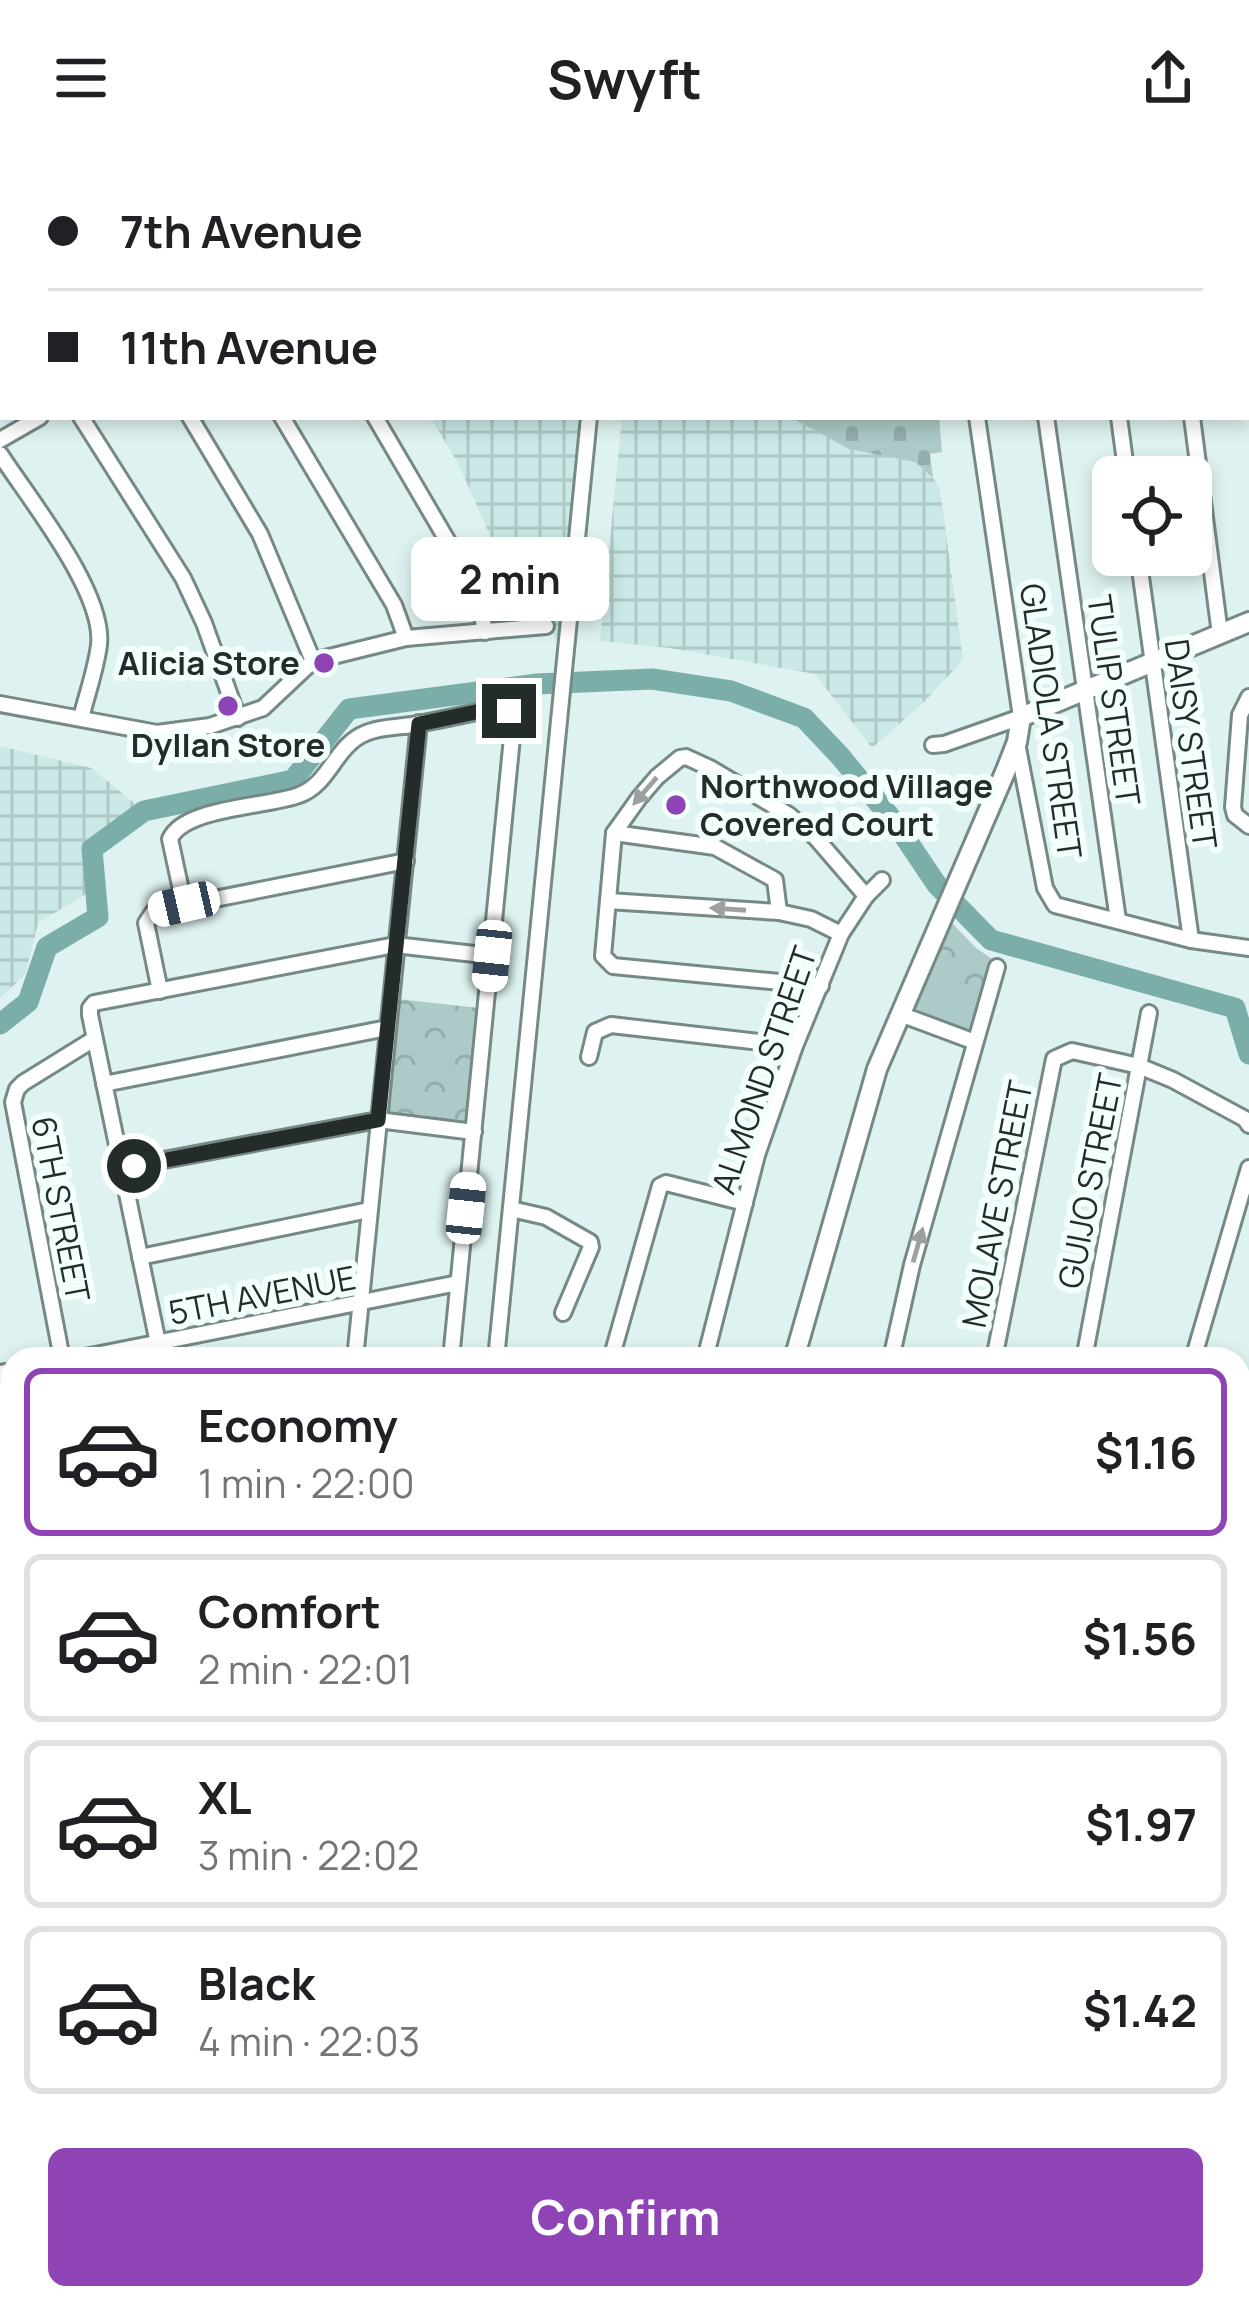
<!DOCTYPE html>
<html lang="en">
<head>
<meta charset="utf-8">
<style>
  :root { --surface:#fff; --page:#f6f6f6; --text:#202124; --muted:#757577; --line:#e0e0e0; --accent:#8f44b6 }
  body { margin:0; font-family:Manrope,sans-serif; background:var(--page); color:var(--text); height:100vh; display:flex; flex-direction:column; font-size:45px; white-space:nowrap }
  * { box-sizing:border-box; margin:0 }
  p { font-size:39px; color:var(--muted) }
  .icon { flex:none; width:66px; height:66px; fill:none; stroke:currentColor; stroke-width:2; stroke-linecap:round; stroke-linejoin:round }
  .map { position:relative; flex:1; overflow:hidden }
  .details { position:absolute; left:0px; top:1191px; width:1251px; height:963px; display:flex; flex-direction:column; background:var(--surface); border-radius:36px 36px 0 0; box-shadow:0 6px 18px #0003 }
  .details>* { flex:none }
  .banner { position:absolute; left:0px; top:0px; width:1251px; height:264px; box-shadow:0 6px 18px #0003; display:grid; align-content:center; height:264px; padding:0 48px; background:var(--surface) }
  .fabs { position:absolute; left:1092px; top:300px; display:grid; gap:24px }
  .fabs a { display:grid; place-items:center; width:120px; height:120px; border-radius:18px; background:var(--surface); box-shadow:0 6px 18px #0003; font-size:60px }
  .end { position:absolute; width:54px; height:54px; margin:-27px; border:15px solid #232c2b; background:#fff; box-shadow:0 0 0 6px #fff }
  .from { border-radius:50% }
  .bubble { position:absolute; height:84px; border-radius:18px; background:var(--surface); box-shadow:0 6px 18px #0003; font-size:39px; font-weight:700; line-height:84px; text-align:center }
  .car { position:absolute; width:36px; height:72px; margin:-36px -18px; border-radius:15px; box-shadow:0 0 9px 3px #0007; background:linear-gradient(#fff 24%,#345 0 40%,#fff 0 76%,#345 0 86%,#fff 0) }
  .banner b { display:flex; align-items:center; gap:42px; height:114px; font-size:45px }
  .banner b+b { border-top:3px solid var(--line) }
  .banner i { width:30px; height:30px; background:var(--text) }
  ul { padding:21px 0 0; list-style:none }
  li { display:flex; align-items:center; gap:36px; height:168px; margin:0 24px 18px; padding:0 24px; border:6px solid var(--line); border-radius:18px }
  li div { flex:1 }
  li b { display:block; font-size:45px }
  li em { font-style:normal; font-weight:700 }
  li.active { border-color:var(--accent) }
  li>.icon { width:108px; height:108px; stroke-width:1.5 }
  .button { display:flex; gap:24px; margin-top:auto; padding:24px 48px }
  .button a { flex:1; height:138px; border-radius:18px; background:var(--accent); color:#fff; font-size:48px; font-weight:700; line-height:138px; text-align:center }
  header { display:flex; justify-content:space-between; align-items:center; height:156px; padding:0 48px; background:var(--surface); font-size:54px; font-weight:700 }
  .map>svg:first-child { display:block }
  .industrial { fill:url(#industrial-grid) }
  .forest { fill:url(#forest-crowns) }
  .cemetery { fill:url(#cemetery-stones) }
  .pitch { fill:#accac7 }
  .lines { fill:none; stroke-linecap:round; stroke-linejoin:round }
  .river { stroke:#7caea9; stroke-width:21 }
  .minor-casing { stroke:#758987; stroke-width:20 }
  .tertiary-casing { stroke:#758987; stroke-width:24 }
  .minor { stroke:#fff; stroke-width:14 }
  .tertiary { stroke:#fff; stroke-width:18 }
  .oneway { fill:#9ca0a0 }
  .route { stroke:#232c2b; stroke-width:15 }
  .poi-dot { fill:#8f44b6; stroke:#f2fffd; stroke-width:4.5 }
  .labels { text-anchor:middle; stroke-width:12; stroke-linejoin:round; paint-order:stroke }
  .poi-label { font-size:33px; font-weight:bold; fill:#232c2b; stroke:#f2fffd; text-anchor:end }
  .street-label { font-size:33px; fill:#232c2b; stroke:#f2fffd }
</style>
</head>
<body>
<header><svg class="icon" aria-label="menu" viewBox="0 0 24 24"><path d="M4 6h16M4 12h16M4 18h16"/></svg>Swyft<svg class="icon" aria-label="share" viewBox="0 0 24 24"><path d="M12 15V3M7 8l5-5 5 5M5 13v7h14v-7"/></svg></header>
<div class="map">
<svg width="1249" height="2153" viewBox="0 0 1249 2153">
  <defs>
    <pattern id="industrial-grid" width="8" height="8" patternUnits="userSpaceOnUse" patternTransform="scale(3)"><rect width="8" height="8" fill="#cae9e6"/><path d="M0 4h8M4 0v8" fill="none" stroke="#adc8c5"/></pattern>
    <pattern id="forest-crowns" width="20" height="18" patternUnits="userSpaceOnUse" patternTransform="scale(3)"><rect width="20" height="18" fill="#accac7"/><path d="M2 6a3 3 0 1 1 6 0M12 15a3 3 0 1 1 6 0" fill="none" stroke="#94aeab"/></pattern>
    <pattern id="cemetery-stones" width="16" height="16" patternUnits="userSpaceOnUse" patternTransform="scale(3)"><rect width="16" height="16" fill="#accac7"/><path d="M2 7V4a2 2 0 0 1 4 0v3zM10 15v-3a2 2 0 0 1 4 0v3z" fill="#94aeab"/></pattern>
  </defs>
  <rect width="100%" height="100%" fill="#def3f1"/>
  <g class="industrial">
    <polygon points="430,261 583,261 558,487 528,428 492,384 459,309"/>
    <polygon points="622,261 790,261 849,293 915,306 933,322 940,333 963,504 926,544 872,592 815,518 670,492 600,485"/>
    <polygon points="0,590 91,612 137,649 86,684 91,735 38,767 25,819 0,842"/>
  </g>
  <g class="forest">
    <polygon points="949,764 976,792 995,805 969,875 911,851"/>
    <polygon points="398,843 479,852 468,966 385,956"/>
  </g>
  <polygon class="cemetery" points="790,261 939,261 942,296 930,298 933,322 915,306 849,293"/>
  <polygon class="pitch" points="931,818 979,839 967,869 918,848"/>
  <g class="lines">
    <polyline class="river" points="0,868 28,846 47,791 98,761 92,693 144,655 293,624 349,553 537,528 652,523 731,535 804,562 840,600 896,668 937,729 991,784 1235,852 1249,898"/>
    <g class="minor-casing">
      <g id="minor">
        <polyline points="782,0 783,3"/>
        <polyline points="616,3 616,0"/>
        <polyline points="0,18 3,22"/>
        <polyline points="1248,31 1249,30"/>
        <polyline points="1248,97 1249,97"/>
        <polyline points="0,130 3,134"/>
        <polyline points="1248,131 1249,138"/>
        <polyline points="81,261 183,422 204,467 238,562"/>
        <polyline points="190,261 260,378 313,505"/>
        <polyline points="282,261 394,449 406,482"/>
        <polyline points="375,261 478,437 485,476"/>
        <polyline points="1046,261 1118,764"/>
        <polyline points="1119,261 1127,321"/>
        <polyline points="1192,261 1220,478"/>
        <polyline points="0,284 40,261"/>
        <path d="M0,298C29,343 105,436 99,489C96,513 87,538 81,562"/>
        <polyline points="1138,399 1191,784"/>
        <polyline points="1249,541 1240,559 1233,651 1235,659 1249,670"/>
        <polyline points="0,548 157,577 210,570 263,552 313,505 406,482 546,470"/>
        <polyline points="1017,587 1045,732 1055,749 1191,784 1249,792"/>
        <polyline points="933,589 944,588 1021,561 977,261"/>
        <polyline points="614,677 715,691 775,724 779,756"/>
        <polyline points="608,745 779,756 811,763 841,778"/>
        <path d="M184,748L170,683C184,651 268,651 299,639C330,628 335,589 366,577C379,571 398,571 412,569C440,564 467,558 495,552H503L514,561L451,1203"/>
        <polyline points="821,830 613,810 603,800 614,677 639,642 657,621 680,602 686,601 710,612 789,659 816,682 866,740"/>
        <polyline points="160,835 146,767 154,755 406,705"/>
        <polyline points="900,858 975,886"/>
        <polyline points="589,901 595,876 611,869 795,890"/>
        <polyline points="104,928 387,872"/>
        <polyline points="121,1012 378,964 474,976"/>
        <polyline points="511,1053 546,1061 590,1086 591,1091 563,1157"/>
        <polyline points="140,1101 369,1054"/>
        <polyline points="158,1187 90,859 90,852 94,847 395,789 492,800"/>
        <polyline points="62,1203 13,946 17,933 23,927 94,883"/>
        <polyline points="75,1203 458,1127"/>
        <polyline points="355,1203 419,567"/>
        <polyline points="496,1203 589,261"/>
        <polyline points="611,1203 660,1030 666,1027 745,1047"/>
        <polyline points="705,1203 757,999 795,890 841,778 866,740 882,724"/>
        <polyline points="891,1203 912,1109 997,811"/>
        <polyline points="994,1203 1054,903 1072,895 1139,910 1173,924 1245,963 1249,969"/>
        <polyline points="1084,1203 1149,857"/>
        <polyline points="1193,1203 1249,1012"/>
        <polyline points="0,1217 12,1215"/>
        <polyline points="1245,1289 1249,1276"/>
        <polyline points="0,1328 12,1325"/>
        <polyline points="1239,1385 1249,1390"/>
        <polyline points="0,1430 12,1427"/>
        <polyline points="1239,1483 1249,1488"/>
        <polyline points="1239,1584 1249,1589"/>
        <polyline points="0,1729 12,1794"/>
        <polyline points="1239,1796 1249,1751"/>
        <polyline points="1239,1804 1249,1846"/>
        <polyline points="0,1913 12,1908"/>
        <polyline points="1239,2063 1242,2083 1239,2093"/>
        <polyline points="43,2142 57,2153"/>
        <polyline points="163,2142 176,2153"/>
        <polyline points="606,2142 620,2153"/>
        <polyline points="998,2142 1000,2153"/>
        <polyline points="1113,2142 1116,2153"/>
        <polyline points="1186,2142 1189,2153"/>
        <polyline points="666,2153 672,2142"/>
        <polyline points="848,2153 906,2142"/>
        <polyline points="1205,2153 1211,2142"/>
      </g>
    </g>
    <g class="tertiary-casing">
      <g id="tertiary">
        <polyline points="794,1203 877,913 1006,614 1017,586 1021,561 1249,466"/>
        <polyline points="403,2153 404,2142"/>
        <polyline points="481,2153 482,2142"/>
      </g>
    </g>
    <use href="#minor" class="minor"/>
    <use href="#tertiary" class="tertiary"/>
  </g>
  <defs><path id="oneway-solid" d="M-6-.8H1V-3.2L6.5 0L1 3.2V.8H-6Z" transform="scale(3)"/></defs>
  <g class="oneway">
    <use href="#oneway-solid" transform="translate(645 635) rotate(131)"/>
    <use href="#oneway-solid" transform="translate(728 753) rotate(-176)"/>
    <use href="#oneway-solid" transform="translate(918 1089) rotate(-74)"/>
  </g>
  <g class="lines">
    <polyline class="route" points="134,1010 378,964 419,568 495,552 509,555"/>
  </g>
  <g class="poi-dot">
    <circle cx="324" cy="507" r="12"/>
    <circle cx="228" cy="550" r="12"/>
    <circle cx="676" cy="649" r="12"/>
  </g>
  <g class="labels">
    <g class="poi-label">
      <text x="300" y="519">Alicia Store</text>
      <text x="228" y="601" text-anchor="middle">Dyllan Store</text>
      <text x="700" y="642" text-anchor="start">Northwood Village<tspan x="700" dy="38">Covered Court</tspan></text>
    </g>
    <g class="street-label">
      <text transform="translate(1114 544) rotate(82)" y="12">TULIP STREET</text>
      <text transform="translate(1051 565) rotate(82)" y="12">GLADIOLA STREET</text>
      <text transform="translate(1191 588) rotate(82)" y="12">DAISY STREET</text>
      <text transform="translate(764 914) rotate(-71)" y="12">ALMOND STREET</text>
      <text transform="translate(1090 1025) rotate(-79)" y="12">GUIJO STREET</text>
      <text transform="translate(997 1048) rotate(-79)" y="12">MOLAVE STREET</text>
      <text transform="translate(61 1053) rotate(79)" y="12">6TH STREET</text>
      <text transform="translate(262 1139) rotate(-11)" y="12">5TH AVENUE</text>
    </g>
  </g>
</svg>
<div class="fabs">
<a><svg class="icon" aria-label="locate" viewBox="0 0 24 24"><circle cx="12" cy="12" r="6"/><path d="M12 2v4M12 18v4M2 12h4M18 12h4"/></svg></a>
</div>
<i class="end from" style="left:134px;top:1010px"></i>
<i class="end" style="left:509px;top:555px"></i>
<div class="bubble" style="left:411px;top:381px;width:198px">2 min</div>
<i class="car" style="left:184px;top:748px;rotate:257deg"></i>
<i class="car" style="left:492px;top:800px;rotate:186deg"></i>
<i class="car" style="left:466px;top:1052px;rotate:6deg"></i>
<div class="banner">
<b><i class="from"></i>7th Avenue</b>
<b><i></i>11th Avenue</b>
</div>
<section class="details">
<ul>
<li class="active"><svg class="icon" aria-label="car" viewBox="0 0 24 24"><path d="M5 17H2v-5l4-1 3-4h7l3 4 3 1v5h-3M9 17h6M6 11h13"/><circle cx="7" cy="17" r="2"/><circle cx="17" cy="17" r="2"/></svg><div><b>Economy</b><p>1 min · 22:00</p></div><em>$1.16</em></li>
<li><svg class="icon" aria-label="car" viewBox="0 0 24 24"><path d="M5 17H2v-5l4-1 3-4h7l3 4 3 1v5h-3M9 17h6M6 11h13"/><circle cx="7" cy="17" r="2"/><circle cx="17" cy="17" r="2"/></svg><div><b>Comfort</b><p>2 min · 22:01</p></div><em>$1.56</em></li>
<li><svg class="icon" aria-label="car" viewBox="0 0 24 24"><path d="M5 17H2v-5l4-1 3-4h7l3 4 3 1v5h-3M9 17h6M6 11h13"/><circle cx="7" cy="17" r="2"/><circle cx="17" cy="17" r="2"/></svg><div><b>XL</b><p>3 min · 22:02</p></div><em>$1.97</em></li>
<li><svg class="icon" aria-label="car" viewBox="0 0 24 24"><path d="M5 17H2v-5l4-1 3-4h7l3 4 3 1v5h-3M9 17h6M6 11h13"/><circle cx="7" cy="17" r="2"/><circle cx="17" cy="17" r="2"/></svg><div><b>Black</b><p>4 min · 22:03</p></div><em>$1.42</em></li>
</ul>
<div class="button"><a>Confirm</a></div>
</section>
</div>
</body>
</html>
